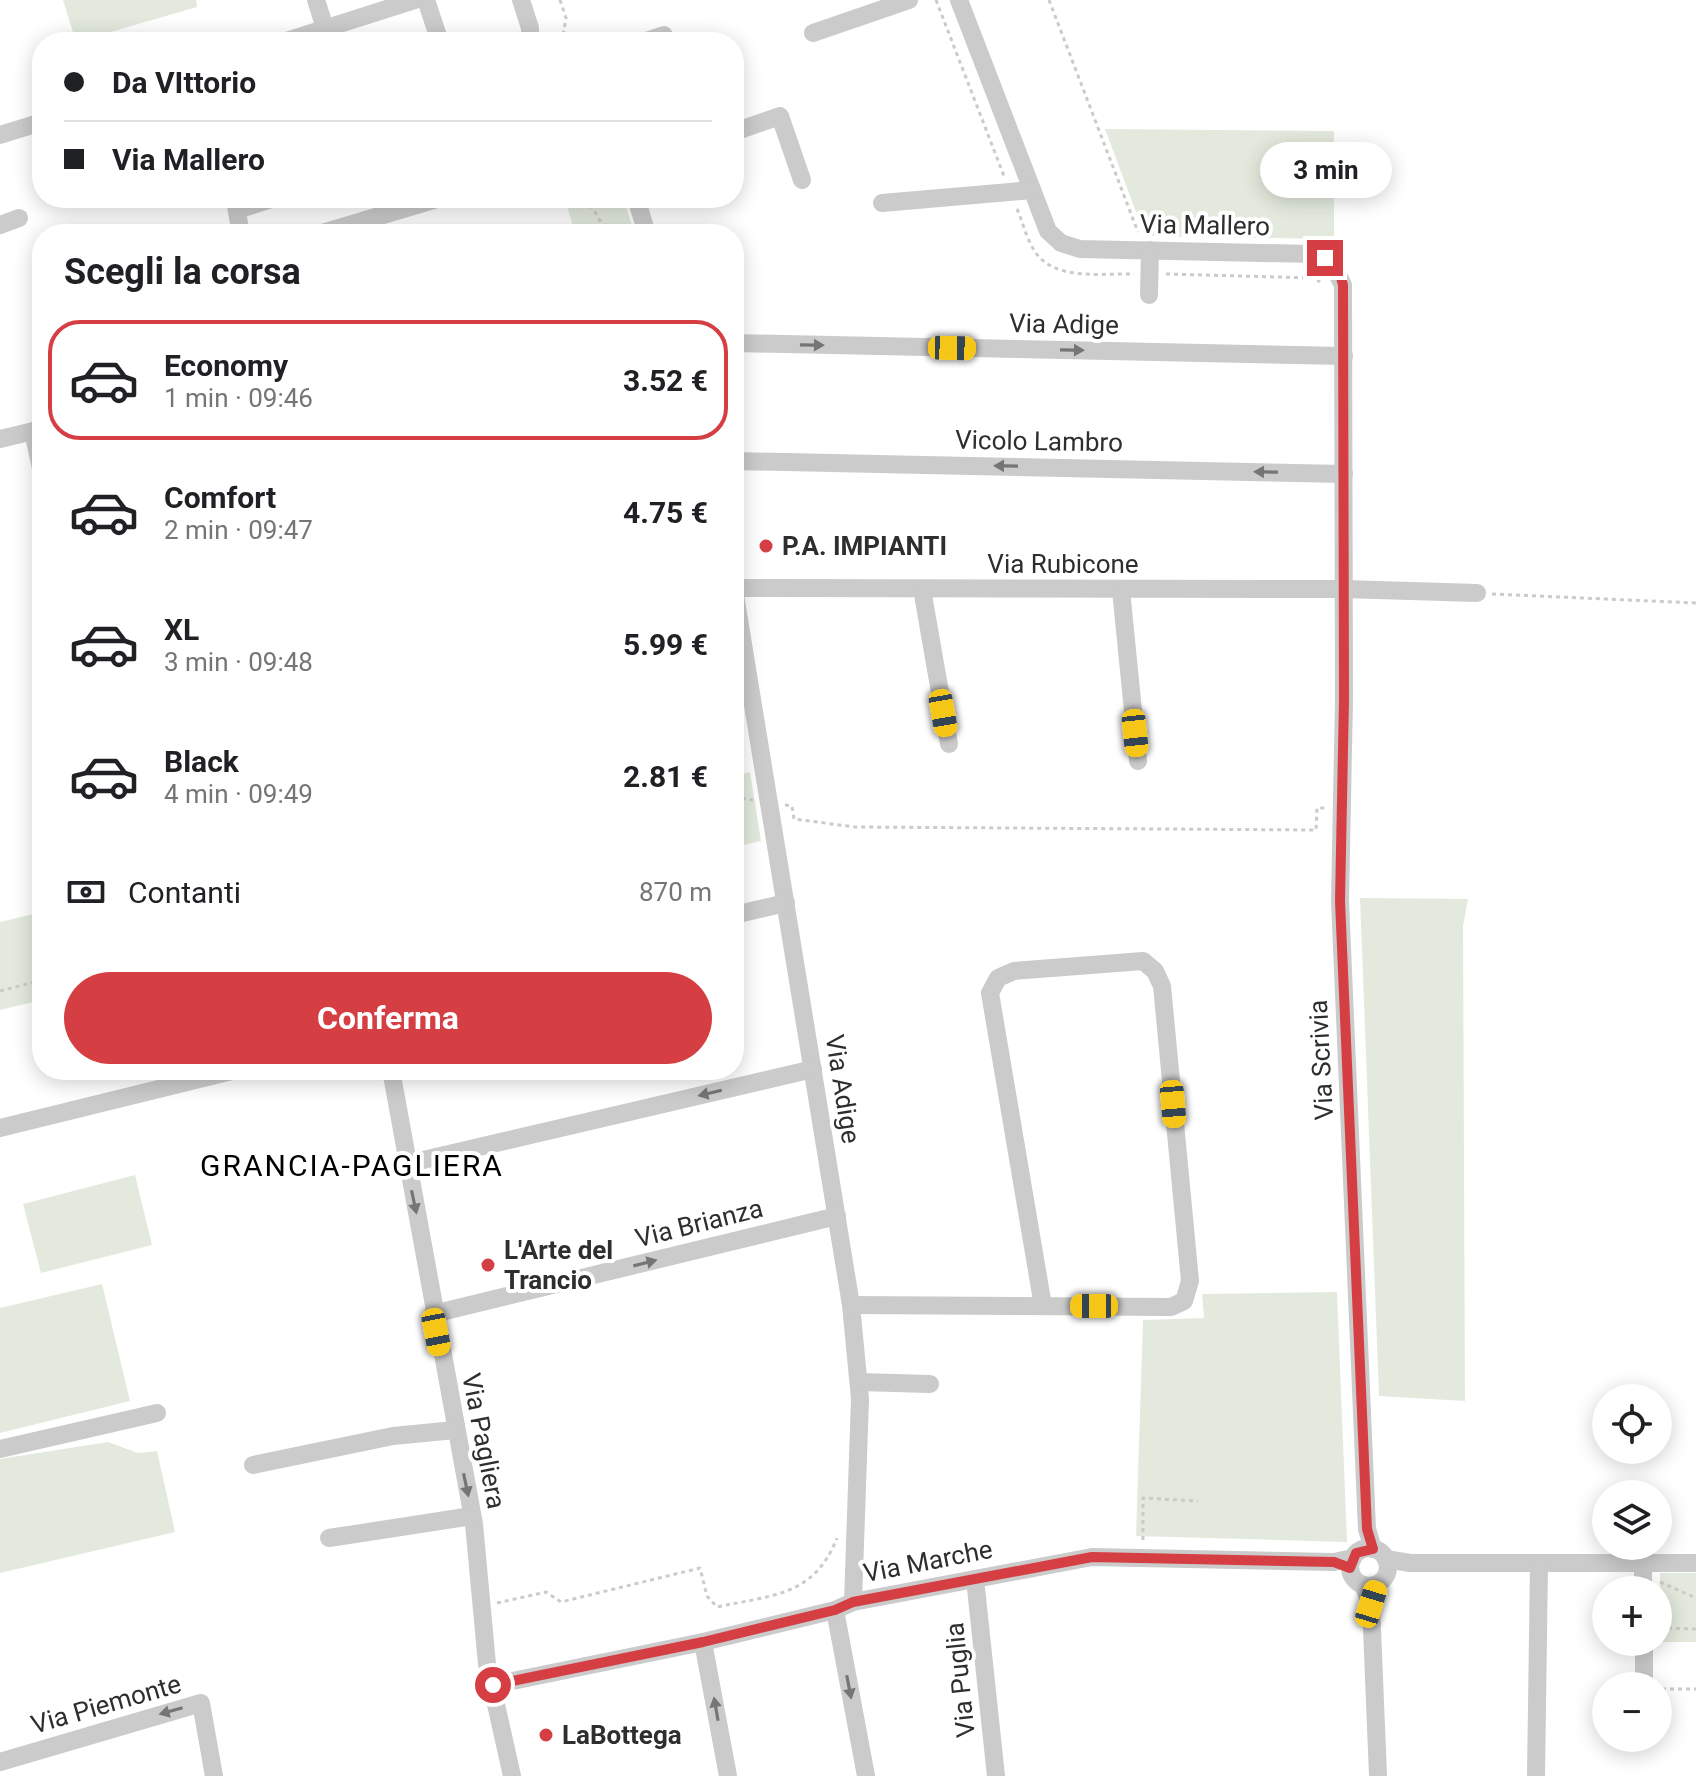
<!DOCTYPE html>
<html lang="it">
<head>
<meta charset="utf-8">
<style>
  :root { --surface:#fff; --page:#f2f2f2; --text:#202124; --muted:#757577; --line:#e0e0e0; --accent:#d53f43 }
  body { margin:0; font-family:Roboto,sans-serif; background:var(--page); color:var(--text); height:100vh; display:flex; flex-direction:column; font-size:30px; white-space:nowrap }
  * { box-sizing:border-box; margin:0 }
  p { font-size:26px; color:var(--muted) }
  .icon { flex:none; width:44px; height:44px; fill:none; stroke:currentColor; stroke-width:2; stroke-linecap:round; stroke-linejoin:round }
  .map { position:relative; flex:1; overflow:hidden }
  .drawer { position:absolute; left:32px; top:224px; width:712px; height:856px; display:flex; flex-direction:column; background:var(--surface); border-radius:32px; box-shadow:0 4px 20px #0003 }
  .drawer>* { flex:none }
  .top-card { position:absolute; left:32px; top:32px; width:712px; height:176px; border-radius:32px; box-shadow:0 4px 20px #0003; display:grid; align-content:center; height:176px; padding:0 32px; background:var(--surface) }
  .controls { position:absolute; left:1592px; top:1384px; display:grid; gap:16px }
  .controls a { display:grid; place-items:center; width:80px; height:80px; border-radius:50%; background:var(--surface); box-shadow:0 4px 20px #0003; font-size:40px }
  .end { position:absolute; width:36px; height:36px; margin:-18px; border:10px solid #d53f43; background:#fff; box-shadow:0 0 0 4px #fff }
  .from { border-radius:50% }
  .bubble { position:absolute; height:56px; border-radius:28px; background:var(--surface); box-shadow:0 4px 20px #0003; font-size:26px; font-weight:700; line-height:56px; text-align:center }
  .car { position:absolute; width:24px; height:48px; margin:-24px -12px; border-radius:10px; box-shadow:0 0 6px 2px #0007; background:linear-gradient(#f5c518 24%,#345 0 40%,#f5c518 0 76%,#345 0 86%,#f5c518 0) }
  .top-card b { display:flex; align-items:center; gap:28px; height:76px; font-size:30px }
  .top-card b+b { border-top:2px solid var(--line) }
  .top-card i { width:20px; height:20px; background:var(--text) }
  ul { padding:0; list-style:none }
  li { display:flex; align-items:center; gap:24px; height:120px; margin:0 16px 12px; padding:0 16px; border:4px solid transparent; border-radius:32px }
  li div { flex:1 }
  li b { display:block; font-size:30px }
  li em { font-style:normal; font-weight:700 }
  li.active { border-color:var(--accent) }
  li>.icon { width:72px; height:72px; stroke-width:1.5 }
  h2 { padding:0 32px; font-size:36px; line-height:96px }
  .pay { display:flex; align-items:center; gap:20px; height:88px; padding:0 32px; font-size:30px }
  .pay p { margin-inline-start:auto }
  .cta { display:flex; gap:16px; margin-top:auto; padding:16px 32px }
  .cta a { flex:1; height:92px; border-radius:48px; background:var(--accent); color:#fff; font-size:32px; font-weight:700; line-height:92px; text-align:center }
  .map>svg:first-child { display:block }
  .green { fill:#e3eadd }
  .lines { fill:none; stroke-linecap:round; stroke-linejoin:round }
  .path { stroke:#cbcbcb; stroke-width:3; stroke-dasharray:4 4; stroke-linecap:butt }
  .minor { stroke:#cbcbcb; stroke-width:18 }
  .oneway { fill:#757575 }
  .route { stroke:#d53f43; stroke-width:10 }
  .poi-dot { fill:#d53f43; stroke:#fff; stroke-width:3 }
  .labels { text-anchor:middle; stroke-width:8; stroke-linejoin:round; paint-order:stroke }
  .street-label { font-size:26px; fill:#2e2e2e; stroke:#fff }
  .poi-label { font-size:26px; font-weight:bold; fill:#2e2e2e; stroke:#fff; text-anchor:start }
  .quarter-label { font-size:30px; letter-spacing:2px; fill:#000; stroke:#fff }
</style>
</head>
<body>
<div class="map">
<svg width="1696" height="1776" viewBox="0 0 1696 1776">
  <rect width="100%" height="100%" fill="#fff"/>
  <g class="green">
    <polygon points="63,0 196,0 197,7 76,42"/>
    <polygon points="1105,129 1334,131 1334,239 1145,236"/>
    <polygon points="565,198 623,198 635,234 575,234"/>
    <polygon points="750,772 761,841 734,847 734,776"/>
    <polygon points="1360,898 1468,899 1463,926 1465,1401 1379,1396"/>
    <polygon points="42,912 42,1000 0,1010 0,922"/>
    <polygon points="135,1175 152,1245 41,1273 23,1204"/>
    <polygon points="102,1284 130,1401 0,1433 0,1308"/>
    <polygon points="1337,1292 1347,1542 1136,1536 1143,1320 1204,1318 1202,1294"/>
    <polygon points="108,1442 138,1453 157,1451 175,1532 0,1573 0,1459"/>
    <rect x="1660" y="1573" width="36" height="69"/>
  </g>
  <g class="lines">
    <g class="path">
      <polyline points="560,0 566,18 562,42"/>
      <polyline points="936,0 1004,176"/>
      <polyline points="1049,0 1138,232"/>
      <polyline points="586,198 601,222 618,234"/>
      <path d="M1017,209C1023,222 1026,238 1034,250C1053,282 1103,273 1134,274"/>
      <polyline points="622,234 630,232"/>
      <polyline points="1166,274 1315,278 1320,282"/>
      <polyline points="1492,594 1696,603"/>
      <polyline points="734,797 753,800"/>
      <polyline points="785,805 792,806 794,819 855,827 1316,830 1317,808 1325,808"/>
      <polyline points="0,991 42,980"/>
      <polyline points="1143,1540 1143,1498 1198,1501"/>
      <polyline points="1660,1582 1696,1598"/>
      <path d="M497,1603L546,1592L561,1602L700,1568L707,1596L717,1607C771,1595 814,1597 837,1538"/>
      <polyline points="1660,1628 1696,1629"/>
      <polyline points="1658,1630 1659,1598"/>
      <polyline points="1662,1689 1696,1689"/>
    </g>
    <g class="minor">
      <polyline points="316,0 325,28"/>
      <polyline points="426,0 440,42"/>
      <polyline points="521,0 530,28 530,42"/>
      <polyline points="959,0 1048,231 1061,243 1080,249 1312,254 1332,264 1343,285 1344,699 1340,901 1367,1529 1373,1549"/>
      <polyline points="813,33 909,0"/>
      <polyline points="283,42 415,0"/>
      <polyline points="643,42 664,35"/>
      <polyline points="734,132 780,116 802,180"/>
      <polyline points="0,135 42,122"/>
      <polyline points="636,198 647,234"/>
      <polyline points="235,201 241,234"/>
      <polyline points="882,203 1032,190"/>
      <polyline points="237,210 275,198"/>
      <polyline points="0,225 19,218"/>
      <polyline points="319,234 440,198"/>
      <polyline points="1149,295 1150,250"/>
      <polyline points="734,343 1344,356"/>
      <polyline points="33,431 42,473"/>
      <polyline points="0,439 42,429"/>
      <polyline points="734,461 1344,474"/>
      <polyline points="734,588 1343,589 1477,593"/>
      <polyline points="734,589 851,1305 860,1399 853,1602"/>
      <polyline points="922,589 949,744"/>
      <polyline points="1121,590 1138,761"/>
      <polyline points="734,915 786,903"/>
      <polyline points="391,1070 474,1524 487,1664 512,1776"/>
      <polyline points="0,1128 236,1070"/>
      <polyline points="406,1164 813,1069"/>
      <polyline points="851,1305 1171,1307 1184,1301 1190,1281 1162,986 1155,971 1143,961 1014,971 998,978 990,993 1043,1306"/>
      <polyline points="433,1314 837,1216"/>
      <polyline points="859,1382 930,1384"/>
      <polyline points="0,1449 157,1413"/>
      <polyline points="253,1465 393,1436 455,1430"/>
      <polyline points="329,1538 472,1516"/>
      <circle cx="1369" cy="1567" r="19"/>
      <polyline points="1386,1559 1410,1563 1696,1563"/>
      <polyline points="1643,1562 1643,1590"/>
      <polyline points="975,1579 996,1776"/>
      <polyline points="1363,1585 1371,1604 1378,1776"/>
      <polyline points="835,1610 866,1776"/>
      <polyline points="703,1642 728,1776"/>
      <polyline points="1644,1642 1644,1684"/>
      <polyline points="493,1685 703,1642 835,1610 853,1602 1092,1557 1334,1562 1353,1558"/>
      <polyline points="0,1762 201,1703 214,1776"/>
      <polyline points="1536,1776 1539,1564"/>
    </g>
  </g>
  <defs><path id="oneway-solid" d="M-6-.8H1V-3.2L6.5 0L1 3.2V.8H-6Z" transform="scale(2)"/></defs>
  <g class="oneway">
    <use href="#oneway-solid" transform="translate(812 345) rotate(1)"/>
    <use href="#oneway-solid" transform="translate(1072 350) rotate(1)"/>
    <use href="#oneway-solid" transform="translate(1006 466) rotate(-179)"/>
    <use href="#oneway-solid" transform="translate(1266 472) rotate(-179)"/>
    <use href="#oneway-solid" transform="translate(710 1093) rotate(167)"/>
    <use href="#oneway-solid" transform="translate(414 1202) rotate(78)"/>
    <use href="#oneway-solid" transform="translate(645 1263) rotate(-14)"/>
    <use href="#oneway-solid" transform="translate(466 1485) rotate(78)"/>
    <use href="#oneway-solid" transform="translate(849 1687) rotate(79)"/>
    <use href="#oneway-solid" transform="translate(716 1709) rotate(-100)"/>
    <use href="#oneway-solid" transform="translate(171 1711) rotate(164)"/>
  </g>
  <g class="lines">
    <polyline class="route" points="493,1685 703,1642 835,1610 853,1602 1092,1557 1334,1562 1350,1568 1356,1553 1373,1549 1367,1529 1340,901 1344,699 1343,285 1340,274 1325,258"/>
  </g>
  <g class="poi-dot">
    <circle cx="766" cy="546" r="8"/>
    <circle cx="488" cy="1265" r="8"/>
    <circle cx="546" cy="1735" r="8"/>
  </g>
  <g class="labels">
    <g class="street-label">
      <text transform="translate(1205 225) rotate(1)" y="9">Via Mallero</text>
      <text transform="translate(1064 324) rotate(1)" y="9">Via Adige</text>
      <text transform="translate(1039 441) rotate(1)" y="9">Vicolo Lambro</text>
      <text x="1063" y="573">Via Rubicone</text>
      <text transform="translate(1321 1060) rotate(-93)" y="9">Via Scrivia</text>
      <text transform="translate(843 1089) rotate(81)" y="9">Via Adige</text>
      <text transform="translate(699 1223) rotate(-14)" y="9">Via Brianza</text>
      <text transform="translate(484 1441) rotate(79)" y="9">Via Pagliera</text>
      <text transform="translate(928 1561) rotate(-11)" y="9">Via Marche</text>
      <text transform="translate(960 1680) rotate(-96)" y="9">Via Puglia</text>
      <text transform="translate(106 1704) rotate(-16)" y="9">Via Piemonte</text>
    </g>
    <g class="poi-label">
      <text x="782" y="555">P.A. IMPIANTI</text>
      <text x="504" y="1259">L'Arte del<tspan x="504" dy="30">Trancio</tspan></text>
      <text x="562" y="1744">LaBottega</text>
    </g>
    <g class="quarter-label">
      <text x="352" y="1176">GRANCIA-PAGLIERA</text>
    </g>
  </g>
</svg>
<div class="controls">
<a><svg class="icon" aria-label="locate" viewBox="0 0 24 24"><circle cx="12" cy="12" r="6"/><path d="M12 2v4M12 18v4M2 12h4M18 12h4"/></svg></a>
<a><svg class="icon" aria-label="layers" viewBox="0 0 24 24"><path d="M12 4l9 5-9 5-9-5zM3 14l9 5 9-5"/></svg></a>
<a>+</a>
<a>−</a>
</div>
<i class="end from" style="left:493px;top:1685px"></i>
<i class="end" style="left:1325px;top:258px"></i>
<div class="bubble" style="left:1260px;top:142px;width:132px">3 min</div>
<i class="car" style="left:952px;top:348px;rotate:91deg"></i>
<i class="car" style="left:943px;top:713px;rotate:170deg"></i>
<i class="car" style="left:1135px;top:733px;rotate:174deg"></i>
<i class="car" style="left:1173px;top:1104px;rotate:175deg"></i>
<i class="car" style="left:1094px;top:1306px;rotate:270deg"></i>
<i class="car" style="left:436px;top:1332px;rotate:169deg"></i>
<i class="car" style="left:1371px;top:1604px;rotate:17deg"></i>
<div class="top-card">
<b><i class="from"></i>Da VIttorio</b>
<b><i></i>Via Mallero</b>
</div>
<section class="drawer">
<h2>Scegli la corsa</h2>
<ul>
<li class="active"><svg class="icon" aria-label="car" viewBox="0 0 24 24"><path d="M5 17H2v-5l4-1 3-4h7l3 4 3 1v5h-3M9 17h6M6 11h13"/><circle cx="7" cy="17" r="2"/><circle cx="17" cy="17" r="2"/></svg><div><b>Economy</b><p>1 min · 09:46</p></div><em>3.52 €</em></li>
<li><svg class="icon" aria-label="car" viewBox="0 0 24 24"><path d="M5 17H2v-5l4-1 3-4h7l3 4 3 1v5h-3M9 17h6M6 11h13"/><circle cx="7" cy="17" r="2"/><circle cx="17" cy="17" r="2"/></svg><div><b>Comfort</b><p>2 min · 09:47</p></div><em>4.75 €</em></li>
<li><svg class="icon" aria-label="car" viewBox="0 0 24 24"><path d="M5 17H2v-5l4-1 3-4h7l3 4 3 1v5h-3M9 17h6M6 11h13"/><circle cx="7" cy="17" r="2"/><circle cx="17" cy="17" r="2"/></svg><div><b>XL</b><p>3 min · 09:48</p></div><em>5.99 €</em></li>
<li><svg class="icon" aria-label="car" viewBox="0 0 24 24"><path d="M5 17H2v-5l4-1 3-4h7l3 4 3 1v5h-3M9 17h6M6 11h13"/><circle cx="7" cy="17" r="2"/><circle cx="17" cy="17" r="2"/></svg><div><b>Black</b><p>4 min · 09:49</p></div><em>2.81 €</em></li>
</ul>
<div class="pay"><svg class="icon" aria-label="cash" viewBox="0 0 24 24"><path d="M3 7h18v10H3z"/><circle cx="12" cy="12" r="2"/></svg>Contanti<p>870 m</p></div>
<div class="cta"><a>Conferma</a></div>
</section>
</div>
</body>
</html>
